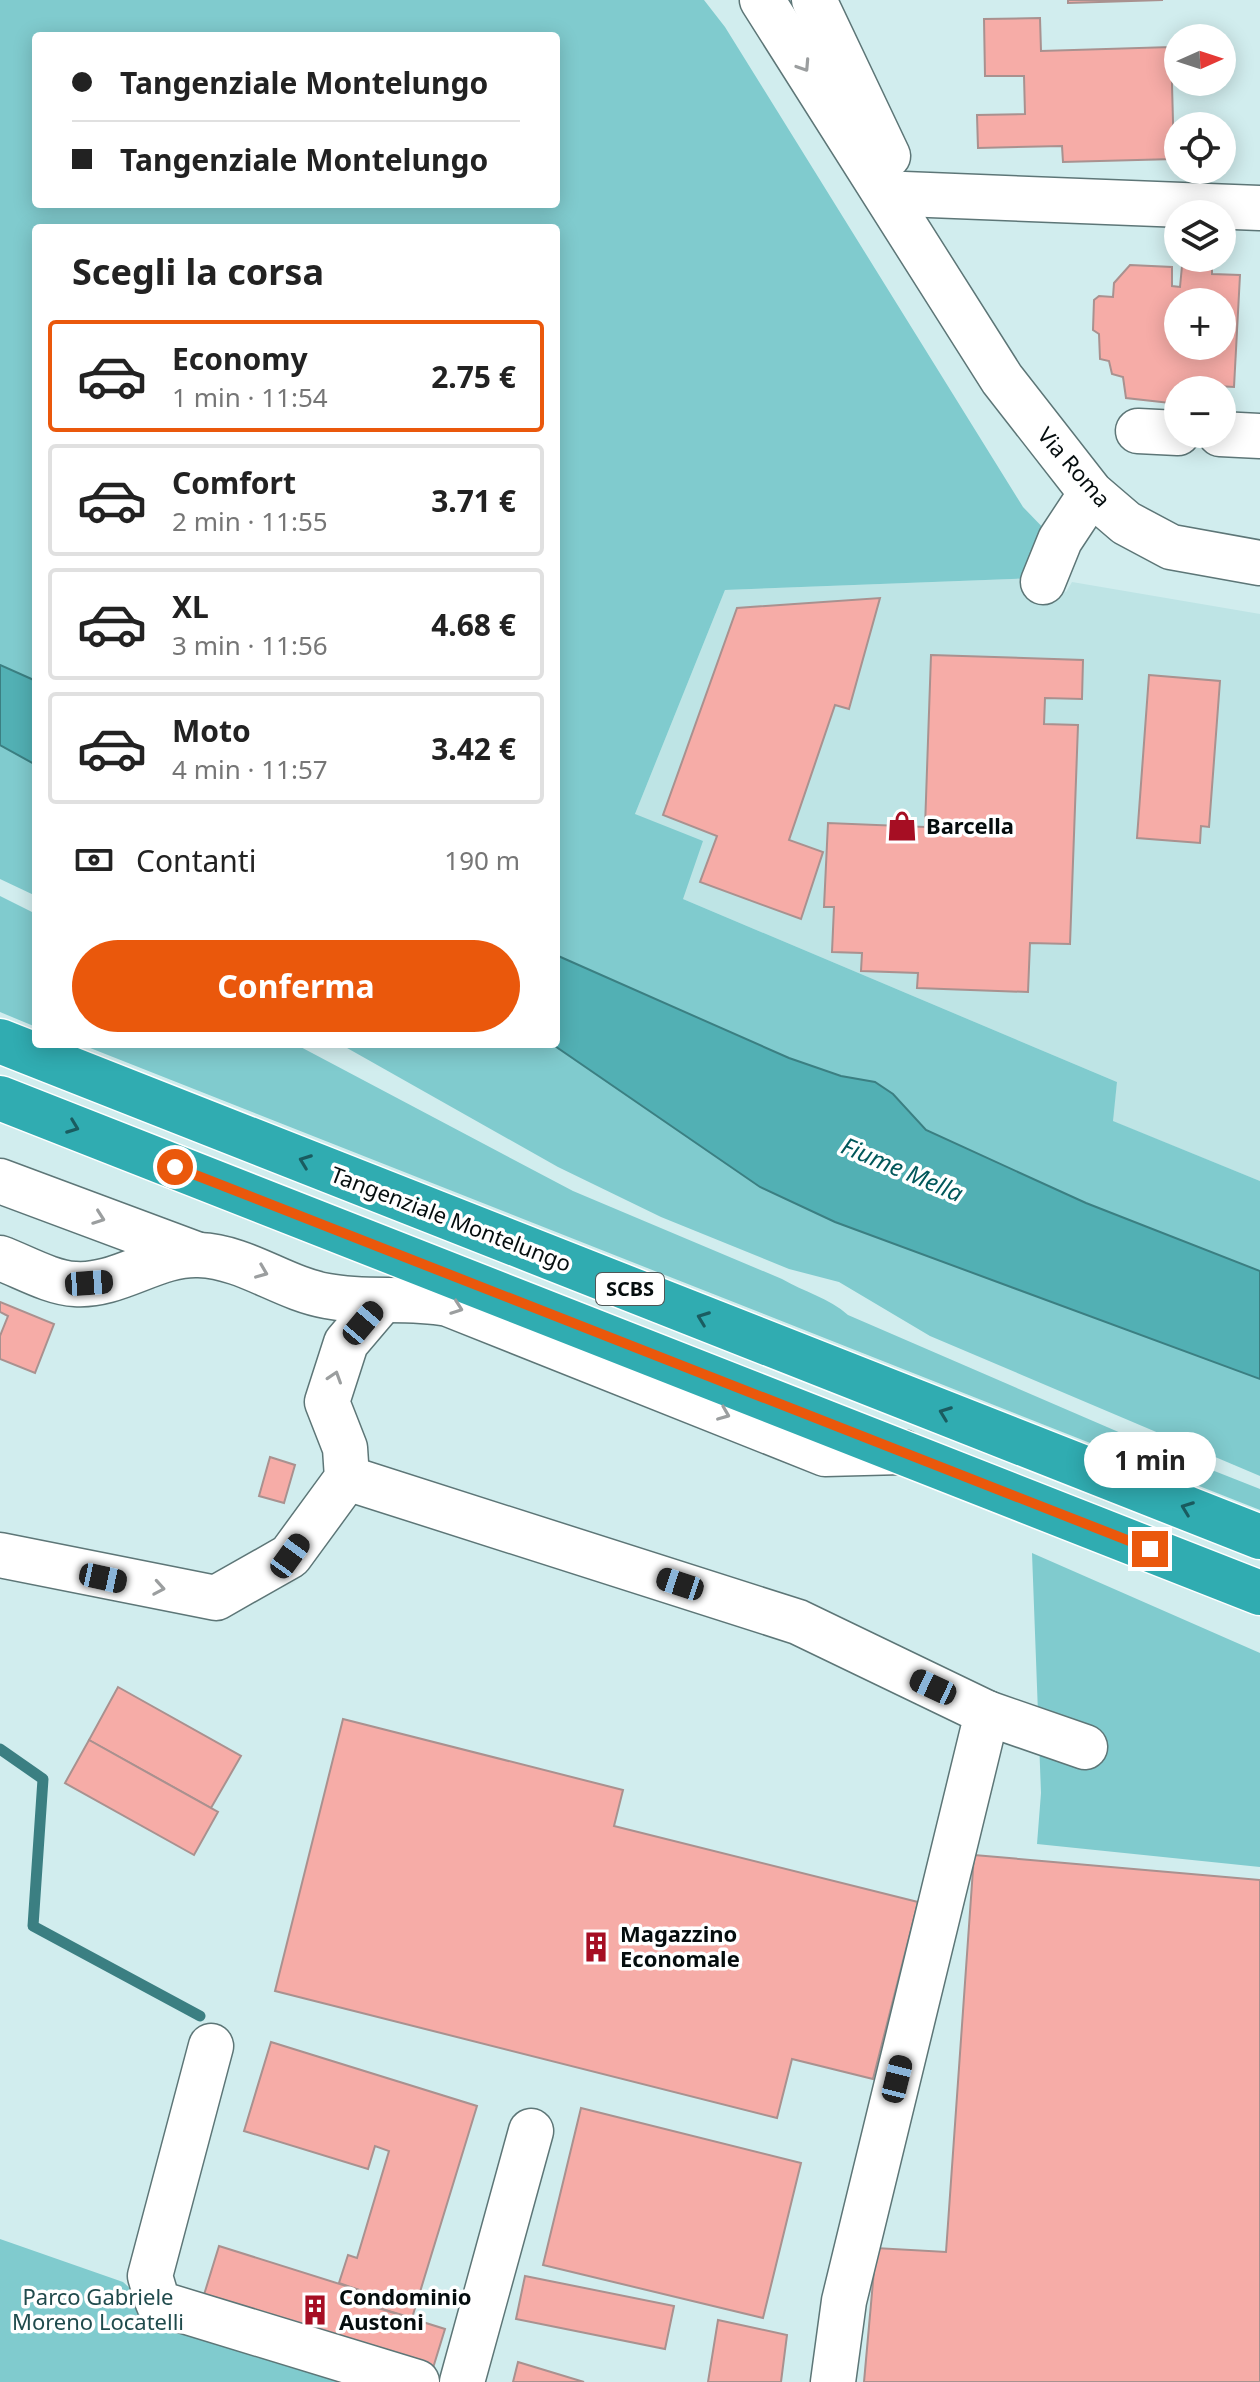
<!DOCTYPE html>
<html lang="it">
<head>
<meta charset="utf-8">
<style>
  :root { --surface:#fff; --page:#f6f6f6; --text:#222; --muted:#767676; --line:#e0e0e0; --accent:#ea580c }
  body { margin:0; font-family:"Noto Sans",sans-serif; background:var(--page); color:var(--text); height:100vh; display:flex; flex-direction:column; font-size:30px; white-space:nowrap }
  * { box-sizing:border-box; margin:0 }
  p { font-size:26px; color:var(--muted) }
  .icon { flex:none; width:44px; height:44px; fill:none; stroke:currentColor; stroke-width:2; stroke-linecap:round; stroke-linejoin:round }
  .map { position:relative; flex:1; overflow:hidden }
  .sheet { position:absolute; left:32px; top:224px; width:528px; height:824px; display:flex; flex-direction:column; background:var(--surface); border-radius:8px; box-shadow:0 4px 20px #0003 }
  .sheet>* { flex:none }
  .hud { position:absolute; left:32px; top:32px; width:528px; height:176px; border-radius:8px; box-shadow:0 4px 20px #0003; display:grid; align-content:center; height:176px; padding:0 40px; background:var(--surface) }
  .needle { width:52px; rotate:87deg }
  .fabs { position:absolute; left:1164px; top:24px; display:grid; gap:16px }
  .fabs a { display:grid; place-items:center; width:72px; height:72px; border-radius:50%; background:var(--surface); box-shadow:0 4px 20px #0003; font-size:40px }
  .end { position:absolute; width:36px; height:36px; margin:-18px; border:10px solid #ea580c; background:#fff; box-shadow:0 0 0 4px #fff }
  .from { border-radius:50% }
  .bubble { position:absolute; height:56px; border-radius:28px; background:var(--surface); box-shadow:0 4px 20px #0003; font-size:26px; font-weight:700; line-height:56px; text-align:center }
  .car { position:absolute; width:24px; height:48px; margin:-24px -12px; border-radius:10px; box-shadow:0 0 6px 2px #0007; background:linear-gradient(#222 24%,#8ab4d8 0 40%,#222 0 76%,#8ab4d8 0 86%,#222 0) }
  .hud b { display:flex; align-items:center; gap:28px; height:76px; font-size:30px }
  .hud b+b { border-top:2px solid var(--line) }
  .hud i { width:20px; height:20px; background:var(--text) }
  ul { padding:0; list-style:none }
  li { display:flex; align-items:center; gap:24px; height:112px; margin:0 16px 12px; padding:0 24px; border:4px solid var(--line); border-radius:8px }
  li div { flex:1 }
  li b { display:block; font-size:30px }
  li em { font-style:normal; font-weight:700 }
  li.active { border-color:var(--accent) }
  li>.icon { width:72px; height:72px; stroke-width:1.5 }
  h2 { padding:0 40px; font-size:36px; line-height:96px }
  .pay { display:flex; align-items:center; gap:20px; height:88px; padding:0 40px; font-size:30px }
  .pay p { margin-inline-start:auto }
  .button { display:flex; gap:16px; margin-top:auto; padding:16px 40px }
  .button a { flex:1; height:92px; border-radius:48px; background:var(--accent); color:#fff; font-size:32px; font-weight:700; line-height:92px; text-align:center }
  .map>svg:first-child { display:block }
  .built { fill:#bee4e5 }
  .green { fill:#80cbce; fill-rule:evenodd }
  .water { fill:#52b0b4; stroke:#3b7f82; stroke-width:2 }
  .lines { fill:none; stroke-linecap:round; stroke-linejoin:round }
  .stream { stroke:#3b7f82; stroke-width:11 }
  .building { fill:#f6aca7; stroke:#a9918f; stroke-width:2; fill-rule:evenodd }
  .minor-casing { stroke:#5d7677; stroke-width:47 }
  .highway-casing { stroke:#fff; stroke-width:47 }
  .minor { stroke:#fff; stroke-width:44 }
  .highway { stroke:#30acb1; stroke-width:44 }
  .oneway { stroke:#9b9e9f }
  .oneway2 { stroke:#1a5c60 }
  .route { stroke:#ea580c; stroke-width:10 }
  .labels { text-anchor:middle; stroke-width:7; stroke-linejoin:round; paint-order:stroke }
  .shield { fill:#fff; stroke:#505656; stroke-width:2 }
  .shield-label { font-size:20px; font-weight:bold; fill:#050d0e }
  .street-label { font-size:22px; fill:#050d0e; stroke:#fff }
  .poi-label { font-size:22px; font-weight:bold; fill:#050d0e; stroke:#fff; text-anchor:start }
  .park-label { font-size:22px; fill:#204b4d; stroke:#fff }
  .water-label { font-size:24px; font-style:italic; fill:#00575a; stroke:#fff }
</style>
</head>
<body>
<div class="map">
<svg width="1260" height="2382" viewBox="0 0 1260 2382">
  <rect width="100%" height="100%" fill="#d1edee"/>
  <polygon class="built" points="1036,578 1066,592 1072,582 1260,614 1260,1181 1112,1121 1117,1082 683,899 635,814 725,590"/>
  <g class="green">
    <path d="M0,0H704L725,27L1023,507L1051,536L1036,578L725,590L635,814L703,841L683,899L1117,1082L1113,1121L1260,1181V1271L1086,1203L926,1130L893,1094L875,1082L841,1076L789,1058L556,955V228H36V681L0,665ZM36,36H556V204H36Z"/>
    <polygon points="0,745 36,765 36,896 0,879"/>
    <polygon points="0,896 36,914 36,1027 0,1012"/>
    <path d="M80,1044H295L573,1191L782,1279C804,1292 829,1298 848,1315L1151,1446L1260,1489V1510Z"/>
    <polygon points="340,1044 552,1044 760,1187 835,1222 1260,1379 1260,1476 930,1336 839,1282 789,1269 661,1217 558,1167"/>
    <polygon points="1032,1553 1260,1653 1260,1867 1037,1844 1041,1793"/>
    <polygon points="0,2239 123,2282 153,2309 390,2382 0,2382"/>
  </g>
  <g class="water">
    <polygon points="0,665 36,681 36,765 0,745"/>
    <polygon points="556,955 789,1058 841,1076 875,1082 893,1094 926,1130 1086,1203 1260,1271 1260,1379 835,1222 760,1187 552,1044 556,1044"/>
  </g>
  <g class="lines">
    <polyline class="stream" points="0,1749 43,1779 33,1926 200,2016"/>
  </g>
  <g class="building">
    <polygon points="1068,0 1163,0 1068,3"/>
    <polygon points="1040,18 1041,51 1171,47 1174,159 1063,162 1062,146 978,148 977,115 1025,114 1024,76 985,76 984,19"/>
    <path d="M1130,265L1172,267V286L1180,287L1182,266L1212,268V274L1240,275L1234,387L1179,384L1178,395L1170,403L1126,398L1123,377L1112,374L1109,361L1100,359L1099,334L1093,330L1094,300L1099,296L1113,297L1114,283ZM1178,302H1222V346H1178Z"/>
    <polygon points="880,598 849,709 835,705 789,840 823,852 801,919 700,882 717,836 663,815 737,608"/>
    <polygon points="931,655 1083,660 1082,699 1045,698 1044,724 1078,725 1070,944 1030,943 1028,992 917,988 918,973 861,971 862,953 832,952 834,907 824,907 828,823 925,827"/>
    <polygon points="1149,675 1220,681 1209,827 1201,826 1200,843 1137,838"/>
    <polygon points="0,1302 54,1324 35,1373 0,1359 0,1336 8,1316 0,1312"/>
    <polygon points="270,1457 295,1465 284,1503 259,1496"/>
    <polygon points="118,1687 241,1756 211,1808 89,1740"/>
    <polygon points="343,1719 623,1790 614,1826 918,1902 873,2079 792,2059 777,2118 275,1991"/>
    <polygon points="89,1740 218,1812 194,1855 65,1783"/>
    <polygon points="974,1855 1260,1880 1260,2382 864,2382 876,2248 946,2252"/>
    <polygon points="271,2042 477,2106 412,2318 359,2302 362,2291 339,2283 348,2255 357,2258 389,2151 375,2146 368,2169 244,2131"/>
    <polygon points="581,2108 801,2163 763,2318 543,2265"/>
    <polygon points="219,2246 362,2291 359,2302 445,2329 433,2368 203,2298"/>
    <polygon points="525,2276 674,2306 665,2349 516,2319"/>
    <polygon points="718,2320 787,2335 781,2382 708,2382"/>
    <polygon points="518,2362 584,2382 513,2382"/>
  </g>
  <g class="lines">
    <g class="minor-casing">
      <g id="minor">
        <polyline points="762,0 1002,379 1091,493 1126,523 1171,547 1260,563"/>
        <polyline points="814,0 888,156"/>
        <polyline points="904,194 1260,208"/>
        <polyline points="1138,431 1178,433"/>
        <polyline points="1220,434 1260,436"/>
        <polyline points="1043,582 1060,540 1091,493"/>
        <polyline points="0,1181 196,1254"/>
        <path d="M0,1258C22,1266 51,1283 75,1284C119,1287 156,1253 199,1255C246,1257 282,1288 327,1296C368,1304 407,1296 448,1304L825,1454L902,1452"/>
        <polyline points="347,1478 798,1622 987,1713 844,2301 833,2382"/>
        <polyline points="0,1555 216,1598 290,1556 347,1478 345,1448 327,1402 346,1343 380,1303"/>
        <polyline points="987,1713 1085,1747"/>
        <polyline points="211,2046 150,2276 158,2303 417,2382"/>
        <polyline points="462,2382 531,2131"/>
      </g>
    </g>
    <g class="highway-casing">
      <g id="highway">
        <polyline points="0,1041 1260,1537"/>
        <polyline points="0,1098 1260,1593"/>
      </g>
    </g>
    <use href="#minor" class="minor"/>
    <use href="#highway" class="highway"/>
  </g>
  <defs><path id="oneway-chevron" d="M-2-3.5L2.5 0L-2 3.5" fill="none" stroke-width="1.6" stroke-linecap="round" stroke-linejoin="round" transform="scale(2)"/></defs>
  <g class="oneway">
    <use href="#oneway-chevron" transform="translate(804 66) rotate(57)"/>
    <use href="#oneway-chevron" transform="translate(99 1218) rotate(20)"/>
    <use href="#oneway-chevron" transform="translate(262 1272) rotate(22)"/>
    <use href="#oneway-chevron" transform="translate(457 1308) rotate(20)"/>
    <use href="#oneway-chevron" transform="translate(335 1377) rotate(-72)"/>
    <use href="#oneway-chevron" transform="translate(724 1414) rotate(22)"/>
    <use href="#oneway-chevron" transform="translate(159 1588) rotate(10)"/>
  </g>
  <g class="oneway2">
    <use href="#oneway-chevron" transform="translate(73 1127) rotate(21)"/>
    <use href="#oneway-chevron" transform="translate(305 1161) rotate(-159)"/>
    <use href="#oneway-chevron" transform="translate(703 1318) rotate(-159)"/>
    <use href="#oneway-chevron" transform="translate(945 1413) rotate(-159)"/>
    <use href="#oneway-chevron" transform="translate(1187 1508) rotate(-159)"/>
  </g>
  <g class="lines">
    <polyline class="route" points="175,1167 1150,1549"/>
  </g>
  <defs>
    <g id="shop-bare" transform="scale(2.4)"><path d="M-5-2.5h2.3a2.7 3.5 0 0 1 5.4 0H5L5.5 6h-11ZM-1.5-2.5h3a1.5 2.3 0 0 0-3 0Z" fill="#a60e23" stroke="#fff" stroke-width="2.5" paint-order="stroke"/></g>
    <g id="building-bare" transform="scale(2.4)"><path d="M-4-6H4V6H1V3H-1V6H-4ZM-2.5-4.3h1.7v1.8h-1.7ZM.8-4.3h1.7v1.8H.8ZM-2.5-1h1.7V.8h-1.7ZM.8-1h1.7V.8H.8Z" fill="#a60e23" stroke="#fff" stroke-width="2.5" paint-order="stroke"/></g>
  </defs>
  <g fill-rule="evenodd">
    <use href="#shop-bare" x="902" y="826"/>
    <use href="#building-bare" x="596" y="1947"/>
    <use href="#building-bare" x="315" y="2310"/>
  </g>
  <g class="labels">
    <rect class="shield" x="596" y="1273" width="68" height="32" rx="6"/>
    <g class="shield-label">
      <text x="630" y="1296">SCBS</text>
    </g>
    <g class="street-label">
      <text transform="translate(1074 467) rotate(49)" y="8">Via Roma</text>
      <text transform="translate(451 1219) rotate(21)" y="8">Tangenziale Montelungo</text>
    </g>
    <g class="poi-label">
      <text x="926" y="834">Barcella</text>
      <text x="620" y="1942">Magazzino<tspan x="620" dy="25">Economale</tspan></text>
      <text x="339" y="2305">Condominio<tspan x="339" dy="25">Austoni</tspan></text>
    </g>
    <g class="park-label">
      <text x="98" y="2305">Parco Gabriele<tspan x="98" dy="25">Moreno Locatelli</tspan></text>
    </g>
    <g class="water-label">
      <text transform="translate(902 1170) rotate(23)" y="8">Fiume Mella</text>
    </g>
  </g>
</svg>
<div class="fabs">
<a><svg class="needle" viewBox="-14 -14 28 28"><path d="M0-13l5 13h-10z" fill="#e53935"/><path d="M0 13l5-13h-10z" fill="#767676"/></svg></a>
<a><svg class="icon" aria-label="locate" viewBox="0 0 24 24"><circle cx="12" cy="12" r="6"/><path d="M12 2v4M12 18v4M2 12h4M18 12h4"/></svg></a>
<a><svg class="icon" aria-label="layers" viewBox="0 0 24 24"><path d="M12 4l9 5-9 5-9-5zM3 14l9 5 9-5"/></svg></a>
<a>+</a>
<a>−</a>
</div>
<i class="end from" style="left:175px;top:1167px"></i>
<i class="end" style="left:1150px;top:1549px"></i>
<div class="bubble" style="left:1084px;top:1432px;width:132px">1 min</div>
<i class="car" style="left:89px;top:1283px;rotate:86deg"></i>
<i class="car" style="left:363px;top:1323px;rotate:40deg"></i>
<i class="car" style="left:290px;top:1556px;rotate:36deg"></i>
<i class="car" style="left:103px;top:1578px;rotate:102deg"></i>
<i class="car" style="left:680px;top:1584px;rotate:288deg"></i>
<i class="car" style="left:933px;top:1687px;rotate:295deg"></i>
<i class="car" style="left:897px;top:2079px;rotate:14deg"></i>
<div class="hud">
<b><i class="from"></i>Tangenziale Montelungo</b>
<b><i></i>Tangenziale Montelungo</b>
</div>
<section class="sheet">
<h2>Scegli la corsa</h2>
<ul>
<li class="active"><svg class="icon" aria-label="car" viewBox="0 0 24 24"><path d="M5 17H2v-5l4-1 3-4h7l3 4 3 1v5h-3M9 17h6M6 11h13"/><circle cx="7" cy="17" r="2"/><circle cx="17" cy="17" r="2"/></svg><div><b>Economy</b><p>1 min · 11:54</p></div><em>2.75 €</em></li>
<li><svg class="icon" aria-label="car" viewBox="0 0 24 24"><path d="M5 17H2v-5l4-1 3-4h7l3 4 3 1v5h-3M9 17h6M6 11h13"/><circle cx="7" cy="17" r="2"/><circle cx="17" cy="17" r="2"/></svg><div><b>Comfort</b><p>2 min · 11:55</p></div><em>3.71 €</em></li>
<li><svg class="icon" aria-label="car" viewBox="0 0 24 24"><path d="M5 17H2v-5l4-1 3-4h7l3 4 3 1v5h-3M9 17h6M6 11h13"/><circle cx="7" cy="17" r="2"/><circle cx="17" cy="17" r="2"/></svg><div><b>XL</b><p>3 min · 11:56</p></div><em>4.68 €</em></li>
<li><svg class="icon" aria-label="car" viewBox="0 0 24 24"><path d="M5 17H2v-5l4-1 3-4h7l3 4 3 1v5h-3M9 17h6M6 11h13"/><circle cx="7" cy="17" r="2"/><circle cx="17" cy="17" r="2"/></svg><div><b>Moto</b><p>4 min · 11:57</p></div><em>3.42 €</em></li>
</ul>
<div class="pay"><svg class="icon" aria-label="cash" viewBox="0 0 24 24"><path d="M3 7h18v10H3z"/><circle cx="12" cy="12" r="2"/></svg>Contanti<p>190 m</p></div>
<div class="button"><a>Conferma</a></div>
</section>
</div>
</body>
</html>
